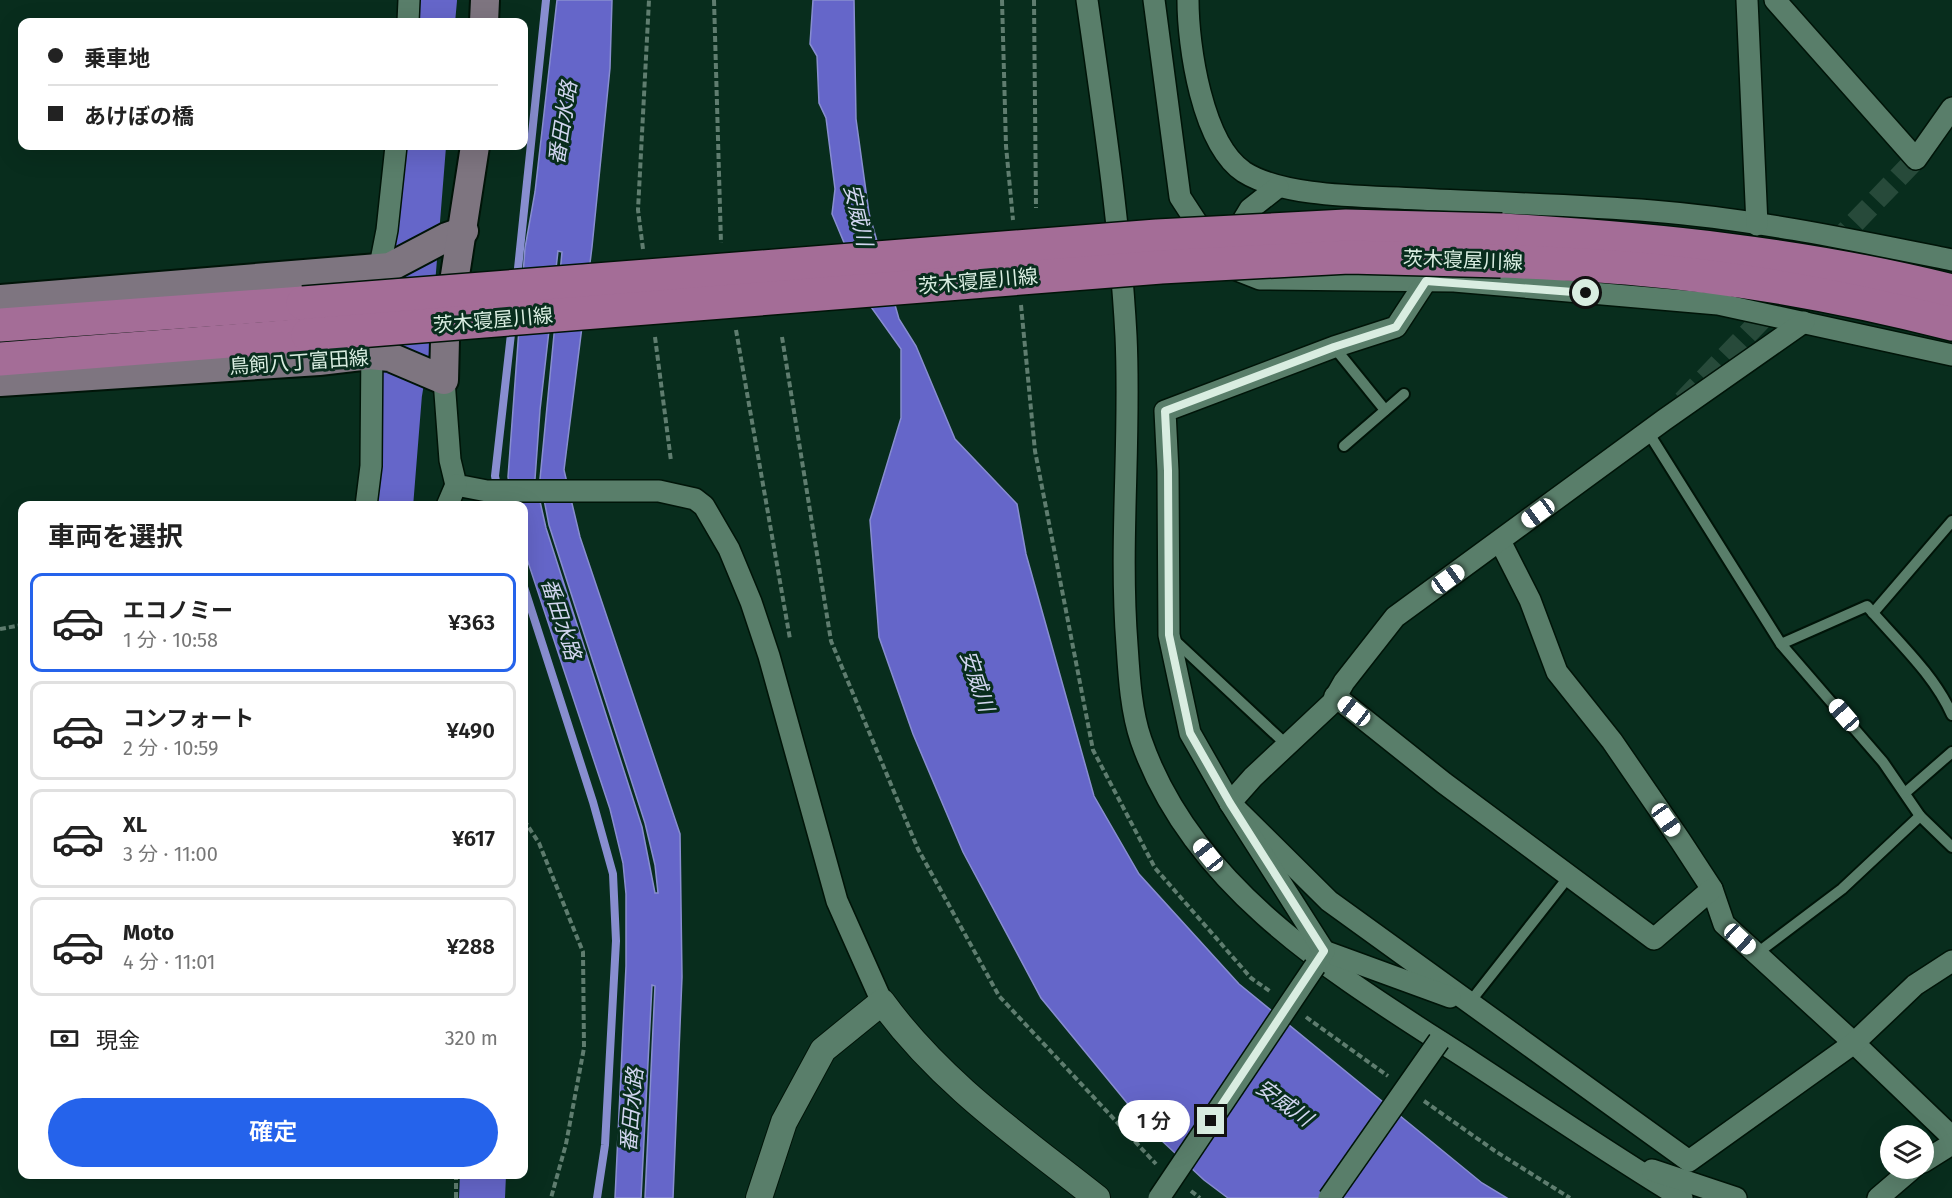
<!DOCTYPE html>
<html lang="ja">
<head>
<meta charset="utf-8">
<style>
  :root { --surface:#fff; --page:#f6f6f6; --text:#222; --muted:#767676; --line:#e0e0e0; --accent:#2563eb }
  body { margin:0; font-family:"Fira Sans","Noto Sans JP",sans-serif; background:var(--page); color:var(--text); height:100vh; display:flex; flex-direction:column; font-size:22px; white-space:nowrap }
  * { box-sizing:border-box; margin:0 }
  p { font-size:20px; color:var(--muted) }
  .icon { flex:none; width:33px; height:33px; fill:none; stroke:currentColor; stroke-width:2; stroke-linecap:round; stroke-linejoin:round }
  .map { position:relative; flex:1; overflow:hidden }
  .sheet { position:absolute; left:18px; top:501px; width:510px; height:678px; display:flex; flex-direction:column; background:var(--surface); border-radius:12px; box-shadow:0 6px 24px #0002 }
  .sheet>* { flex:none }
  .banner { position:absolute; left:18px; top:18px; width:510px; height:132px; border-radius:12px; box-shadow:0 6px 24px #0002; display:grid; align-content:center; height:132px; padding:0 30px; background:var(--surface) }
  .controls { position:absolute; left:1880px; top:1125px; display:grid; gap:12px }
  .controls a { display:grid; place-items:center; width:54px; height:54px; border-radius:50%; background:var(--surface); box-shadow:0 6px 24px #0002; font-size:30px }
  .end { position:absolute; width:27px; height:27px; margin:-14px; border:8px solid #d9ede1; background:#111; box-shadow:0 0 0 3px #111 }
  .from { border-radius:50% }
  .bubble { position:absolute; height:42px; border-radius:21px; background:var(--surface); box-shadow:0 6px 24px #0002; font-size:20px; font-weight:600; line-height:42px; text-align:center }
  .car { position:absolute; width:18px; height:36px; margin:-18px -9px; border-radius:8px; box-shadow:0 0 4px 2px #0007; background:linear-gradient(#fff 24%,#345 0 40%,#fff 0 76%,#345 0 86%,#fff 0) }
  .banner b { display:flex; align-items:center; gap:21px; height:57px; font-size:22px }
  .banner b+b { border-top:2px solid var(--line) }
  .banner i { width:15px; height:15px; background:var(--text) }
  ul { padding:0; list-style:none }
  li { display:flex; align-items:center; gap:18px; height:99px; margin:0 12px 9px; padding:0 18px; border:3px solid var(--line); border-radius:12px }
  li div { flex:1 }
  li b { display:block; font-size:22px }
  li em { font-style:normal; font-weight:600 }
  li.on { border-color:var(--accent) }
  li>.icon { width:54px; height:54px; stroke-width:1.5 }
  h2 { padding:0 30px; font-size:27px; line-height:72px }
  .pay { display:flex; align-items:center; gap:15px; height:66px; padding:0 30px; font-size:22px }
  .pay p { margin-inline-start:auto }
  .primary-button { display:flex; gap:12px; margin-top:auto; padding:12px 30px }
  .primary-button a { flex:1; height:69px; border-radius:36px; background:var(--accent); color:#fff; font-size:24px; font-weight:600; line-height:69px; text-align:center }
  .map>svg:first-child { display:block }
  .water { fill:#6566c9; stroke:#888ed0; stroke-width:1.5; fill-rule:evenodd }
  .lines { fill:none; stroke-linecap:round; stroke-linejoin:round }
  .stream { stroke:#888ed0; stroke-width:8 }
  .river { stroke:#6566c9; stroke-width:46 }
  .minor-tunnel { stroke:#274a3a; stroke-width:21; stroke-dasharray:21 10; stroke-linecap:butt }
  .service-casing { stroke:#001408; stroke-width:14 }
  .minor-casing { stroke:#001408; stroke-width:24 }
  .tertiary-casing { stroke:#001408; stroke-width:28 }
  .secondary-casing { stroke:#001408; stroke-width:32 }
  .primary-casing { stroke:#001408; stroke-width:36 }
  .path { stroke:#5f7d6f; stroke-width:4; stroke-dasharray:6 3; stroke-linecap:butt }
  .service { stroke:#597e6a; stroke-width:10 }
  .minor { stroke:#597e6a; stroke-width:21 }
  .tertiary { stroke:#597e6a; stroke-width:26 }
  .secondary { stroke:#7e7580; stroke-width:28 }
  .primary { stroke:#a46d97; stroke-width:33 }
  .minor-bridge-casing { stroke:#001408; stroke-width:24; stroke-linecap:butt }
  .primary-bridge-casing { stroke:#001408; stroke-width:36; stroke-linecap:butt }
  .minor-bridge { stroke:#597e6a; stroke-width:21 }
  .primary-bridge { stroke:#a46d97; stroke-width:33 }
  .route { stroke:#d9ede1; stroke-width:8 }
  .labels { text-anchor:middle; stroke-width:6; stroke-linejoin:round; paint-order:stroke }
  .street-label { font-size:20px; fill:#d9ede1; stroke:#082d1d }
  .water-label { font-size:21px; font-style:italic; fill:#d2d6f0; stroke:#082d1d }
</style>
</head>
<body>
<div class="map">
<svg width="1952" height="1198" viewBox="0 0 1952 1198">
  <rect width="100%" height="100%" fill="#082d1d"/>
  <g class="water">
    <path d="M557,0H612L610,68L592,247L564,470L580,537L680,834L682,977L673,1198H645L655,986L652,985L641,1198H615L626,966V894L623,863L610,809L524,550V506H513L508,477L525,248L535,192ZM558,251L562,252L540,479L549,525L645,823L655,865L658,893H655L642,827L546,528L535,479L540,410Z"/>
    <polygon points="813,0 854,0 856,119 869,213 899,319 916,346 955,439 1017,504 1026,554 1094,796 1139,874 1239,984 1482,1183 1507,1198 1228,1198 1204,1180 1146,1126 1041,998 963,852 913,734 879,637 870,520 901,418 901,349 871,307 832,214 835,189 826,118 819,103 817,56 810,44"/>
  </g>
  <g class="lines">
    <g class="stream">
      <polyline points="517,278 546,0"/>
      <polyline points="501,506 495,476 512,325"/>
      <polyline points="524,587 593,802 613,874 616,941 605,1145 597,1198"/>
    </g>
    <g class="river">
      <polyline points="432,22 434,0"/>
      <polyline points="390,506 399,394 407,346 423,146"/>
      <polyline points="482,1198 483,1174"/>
    </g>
    <polyline class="minor-tunnel" points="1683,401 1916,159"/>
    <g class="service-casing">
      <g id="service">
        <polyline points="1334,347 1385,410"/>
        <polyline points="1648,432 1781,644 1883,762 1920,816 1952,847"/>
        <polyline points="1344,446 1404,394"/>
        <polyline points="1873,613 1952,521"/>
        <polyline points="1172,638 1288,746"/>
        <path d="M1781,644L1867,606C1896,640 1934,674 1952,715"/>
        <polyline points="1905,793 1952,752"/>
        <polyline points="1756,954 1842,889 1920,816"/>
        <polyline points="1470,1002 1570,875"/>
      </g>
    </g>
    <g class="minor-casing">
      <g id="minor">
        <path d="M1087,0C1103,112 1120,224 1126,336C1131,439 1119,542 1127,645C1129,676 1131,711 1141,740C1194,893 1344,979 1472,1062C1542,1108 1611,1155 1682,1198"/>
        <polyline points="1154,0 1180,197 1208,240"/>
        <path d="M1188,0C1188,46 1202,144 1244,172C1285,198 1368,196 1417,199C1495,203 1574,205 1652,211C1753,219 1853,240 1952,260"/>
        <polyline points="1747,0 1757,225"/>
        <polyline points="1775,0 1916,159 1952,108"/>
        <polyline points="408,22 409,0"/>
        <polyline points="1232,239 1250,209 1278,187"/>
        <polyline points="1232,268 1260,279 1454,281 1718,304 1952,355"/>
        <polyline points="377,281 387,230 396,146"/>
        <polyline points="444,380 450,460 456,485 487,491 659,491 695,499 704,506 729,549 751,602 769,656 837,901 882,1002"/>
        <polyline points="366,506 371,466 372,342"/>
        <polyline points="447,506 456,485"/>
        <polyline points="1500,541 1530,600 1557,672 1612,741 1680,840 1712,889 1724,924 1854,1043 1952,1137"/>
        <polyline points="1335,696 1444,783 1654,939 1712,889"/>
        <polyline points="1230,803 1329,901 1689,1161 1854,1043 1915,985 1952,961"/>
        <polyline points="1230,803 1253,777 1332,703 1344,682 1395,617 1664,420 1804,322"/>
        <polyline points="1324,951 1450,997"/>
        <polyline points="1317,964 1324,951 1230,803 1190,733 1169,635 1168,471 1165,411 1334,347 1396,327 1426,281"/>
        <polyline points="1923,1162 1952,1144"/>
        <polyline points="1652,1170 1736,1198"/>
        <polyline points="1878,1198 1913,1168"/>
      </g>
    </g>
    <g class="tertiary-casing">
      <path id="tertiary" d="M759,1198L784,1122L823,1050L882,1002C941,1083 1020,1137 1097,1198"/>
    </g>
    <g class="secondary-casing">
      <g id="secondary">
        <polyline points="484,22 485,0"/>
        <polyline points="0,299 390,267 447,237 464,231"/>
        <polyline points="0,382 319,361 370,355 390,357 444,380 445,340 475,146"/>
      </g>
    </g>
    <g class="primary-casing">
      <g id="primary">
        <path d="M1502,230C1654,239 1804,254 1952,291"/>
        <path d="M1501,261C1546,263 1592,265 1637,269C1743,278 1850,298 1952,324"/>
        <polyline points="0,325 303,303"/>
        <polyline points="0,359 308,335"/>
      </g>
    </g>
    <g class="path">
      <polyline points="714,0 721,243"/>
      <polyline points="1002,0 1006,146 1013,220"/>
      <polyline points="1034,0 1036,208"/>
      <polyline points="643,249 638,210 649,0"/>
      <polyline points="1021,305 1035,451 1093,750 1155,868 1251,978 1271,992"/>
      <polyline points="736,330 790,639"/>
      <polyline points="655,337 671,461"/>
      <polyline points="782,337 831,641 918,849 999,996 1156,1164"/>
      <polyline points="0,629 22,625"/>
      <polyline points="524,820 539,843 583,952 584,1048 566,1144 551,1198"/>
      <polyline points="1306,1017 1388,1076"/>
      <polyline points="1424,1101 1495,1151 1570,1198"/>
      <polyline points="456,1174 456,1198"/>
      <polyline points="1191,1191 1200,1198"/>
    </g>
    <use href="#service" class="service"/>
    <use href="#minor" class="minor"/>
    <use href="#tertiary" class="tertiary"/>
    <use href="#secondary" class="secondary"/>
    <use href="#primary" class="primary"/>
    <g class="minor-bridge-casing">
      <g id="minor-bridge">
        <polyline points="1159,1198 1315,966"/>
        <polyline points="1329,1198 1439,1041"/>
      </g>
    </g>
    <g class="primary-bridge-casing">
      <g id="primary-bridge">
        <polyline points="303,303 1157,236 1346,226 1502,230"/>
        <polyline points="308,335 1161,267 1349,257 1501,261"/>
      </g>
    </g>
    <use href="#minor-bridge" class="minor-bridge"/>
    <use href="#primary-bridge" class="primary-bridge"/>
  </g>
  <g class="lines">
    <polyline class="route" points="1211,1121 1324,951 1230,803 1190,733 1169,635 1168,471 1165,411 1334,347 1396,327 1426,281 1586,293"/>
  </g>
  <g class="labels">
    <g class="street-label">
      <text transform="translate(1463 260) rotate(2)" y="7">茨木寝屋川線</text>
      <text transform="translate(978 281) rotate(-5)" y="7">茨木寝屋川線</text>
      <text transform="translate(493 320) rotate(-5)" y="7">茨木寝屋川線</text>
      <text transform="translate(299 362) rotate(-4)" y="7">鳥飼八丁富田線</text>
    </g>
    <g class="water-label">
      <text transform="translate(563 123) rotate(-81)" y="7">番田水路</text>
      <text transform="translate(858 215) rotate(77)" y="7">安威川</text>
      <text transform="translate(561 619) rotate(72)" y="7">番田水路</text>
      <text transform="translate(977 681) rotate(71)" y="7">安威川</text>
      <text transform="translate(1284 1103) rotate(36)" y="7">安威川</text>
      <text transform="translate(632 1110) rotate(-85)" y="7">番田水路</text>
    </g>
  </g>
</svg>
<div class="controls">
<a><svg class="icon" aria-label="layers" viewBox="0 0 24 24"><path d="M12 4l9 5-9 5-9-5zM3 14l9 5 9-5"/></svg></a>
</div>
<i class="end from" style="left:1586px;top:293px"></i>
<i class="end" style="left:1211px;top:1121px"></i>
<div class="bubble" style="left:1118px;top:1100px;width:72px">1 分</div>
<i class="car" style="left:1538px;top:513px;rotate:234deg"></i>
<i class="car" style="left:1448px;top:579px;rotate:54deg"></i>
<i class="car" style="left:1354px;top:711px;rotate:308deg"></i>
<i class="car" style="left:1844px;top:715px;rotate:319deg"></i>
<i class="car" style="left:1666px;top:820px;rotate:145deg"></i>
<i class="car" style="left:1208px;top:855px;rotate:321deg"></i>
<i class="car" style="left:1740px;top:939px;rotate:133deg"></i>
<div class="banner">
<b><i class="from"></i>乗車地</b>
<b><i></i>あけぼの橋</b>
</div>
<section class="sheet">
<h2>車両を選択</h2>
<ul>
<li class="on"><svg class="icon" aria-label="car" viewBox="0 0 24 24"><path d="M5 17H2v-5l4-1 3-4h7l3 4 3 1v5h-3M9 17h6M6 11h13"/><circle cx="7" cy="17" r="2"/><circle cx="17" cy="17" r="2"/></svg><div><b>エコノミー</b><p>1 分 · 10:58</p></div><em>¥363</em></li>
<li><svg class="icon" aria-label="car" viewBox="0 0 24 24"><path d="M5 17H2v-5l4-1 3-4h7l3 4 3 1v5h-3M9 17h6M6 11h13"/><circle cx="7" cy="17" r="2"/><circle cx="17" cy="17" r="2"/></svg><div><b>コンフォート</b><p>2 分 · 10:59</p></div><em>¥490</em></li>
<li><svg class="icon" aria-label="car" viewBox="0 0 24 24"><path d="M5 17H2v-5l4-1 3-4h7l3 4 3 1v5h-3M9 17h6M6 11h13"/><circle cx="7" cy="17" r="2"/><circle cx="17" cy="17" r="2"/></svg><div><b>XL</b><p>3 分 · 11:00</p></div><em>¥617</em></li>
<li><svg class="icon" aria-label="car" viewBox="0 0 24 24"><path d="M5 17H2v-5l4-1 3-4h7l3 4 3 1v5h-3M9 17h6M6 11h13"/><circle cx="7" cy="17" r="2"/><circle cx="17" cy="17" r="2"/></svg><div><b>Moto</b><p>4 分 · 11:01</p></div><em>¥288</em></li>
</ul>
<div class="pay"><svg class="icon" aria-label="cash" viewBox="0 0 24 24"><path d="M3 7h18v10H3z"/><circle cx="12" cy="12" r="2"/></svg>現金<p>320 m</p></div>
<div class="primary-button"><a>確定</a></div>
</section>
</div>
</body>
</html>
